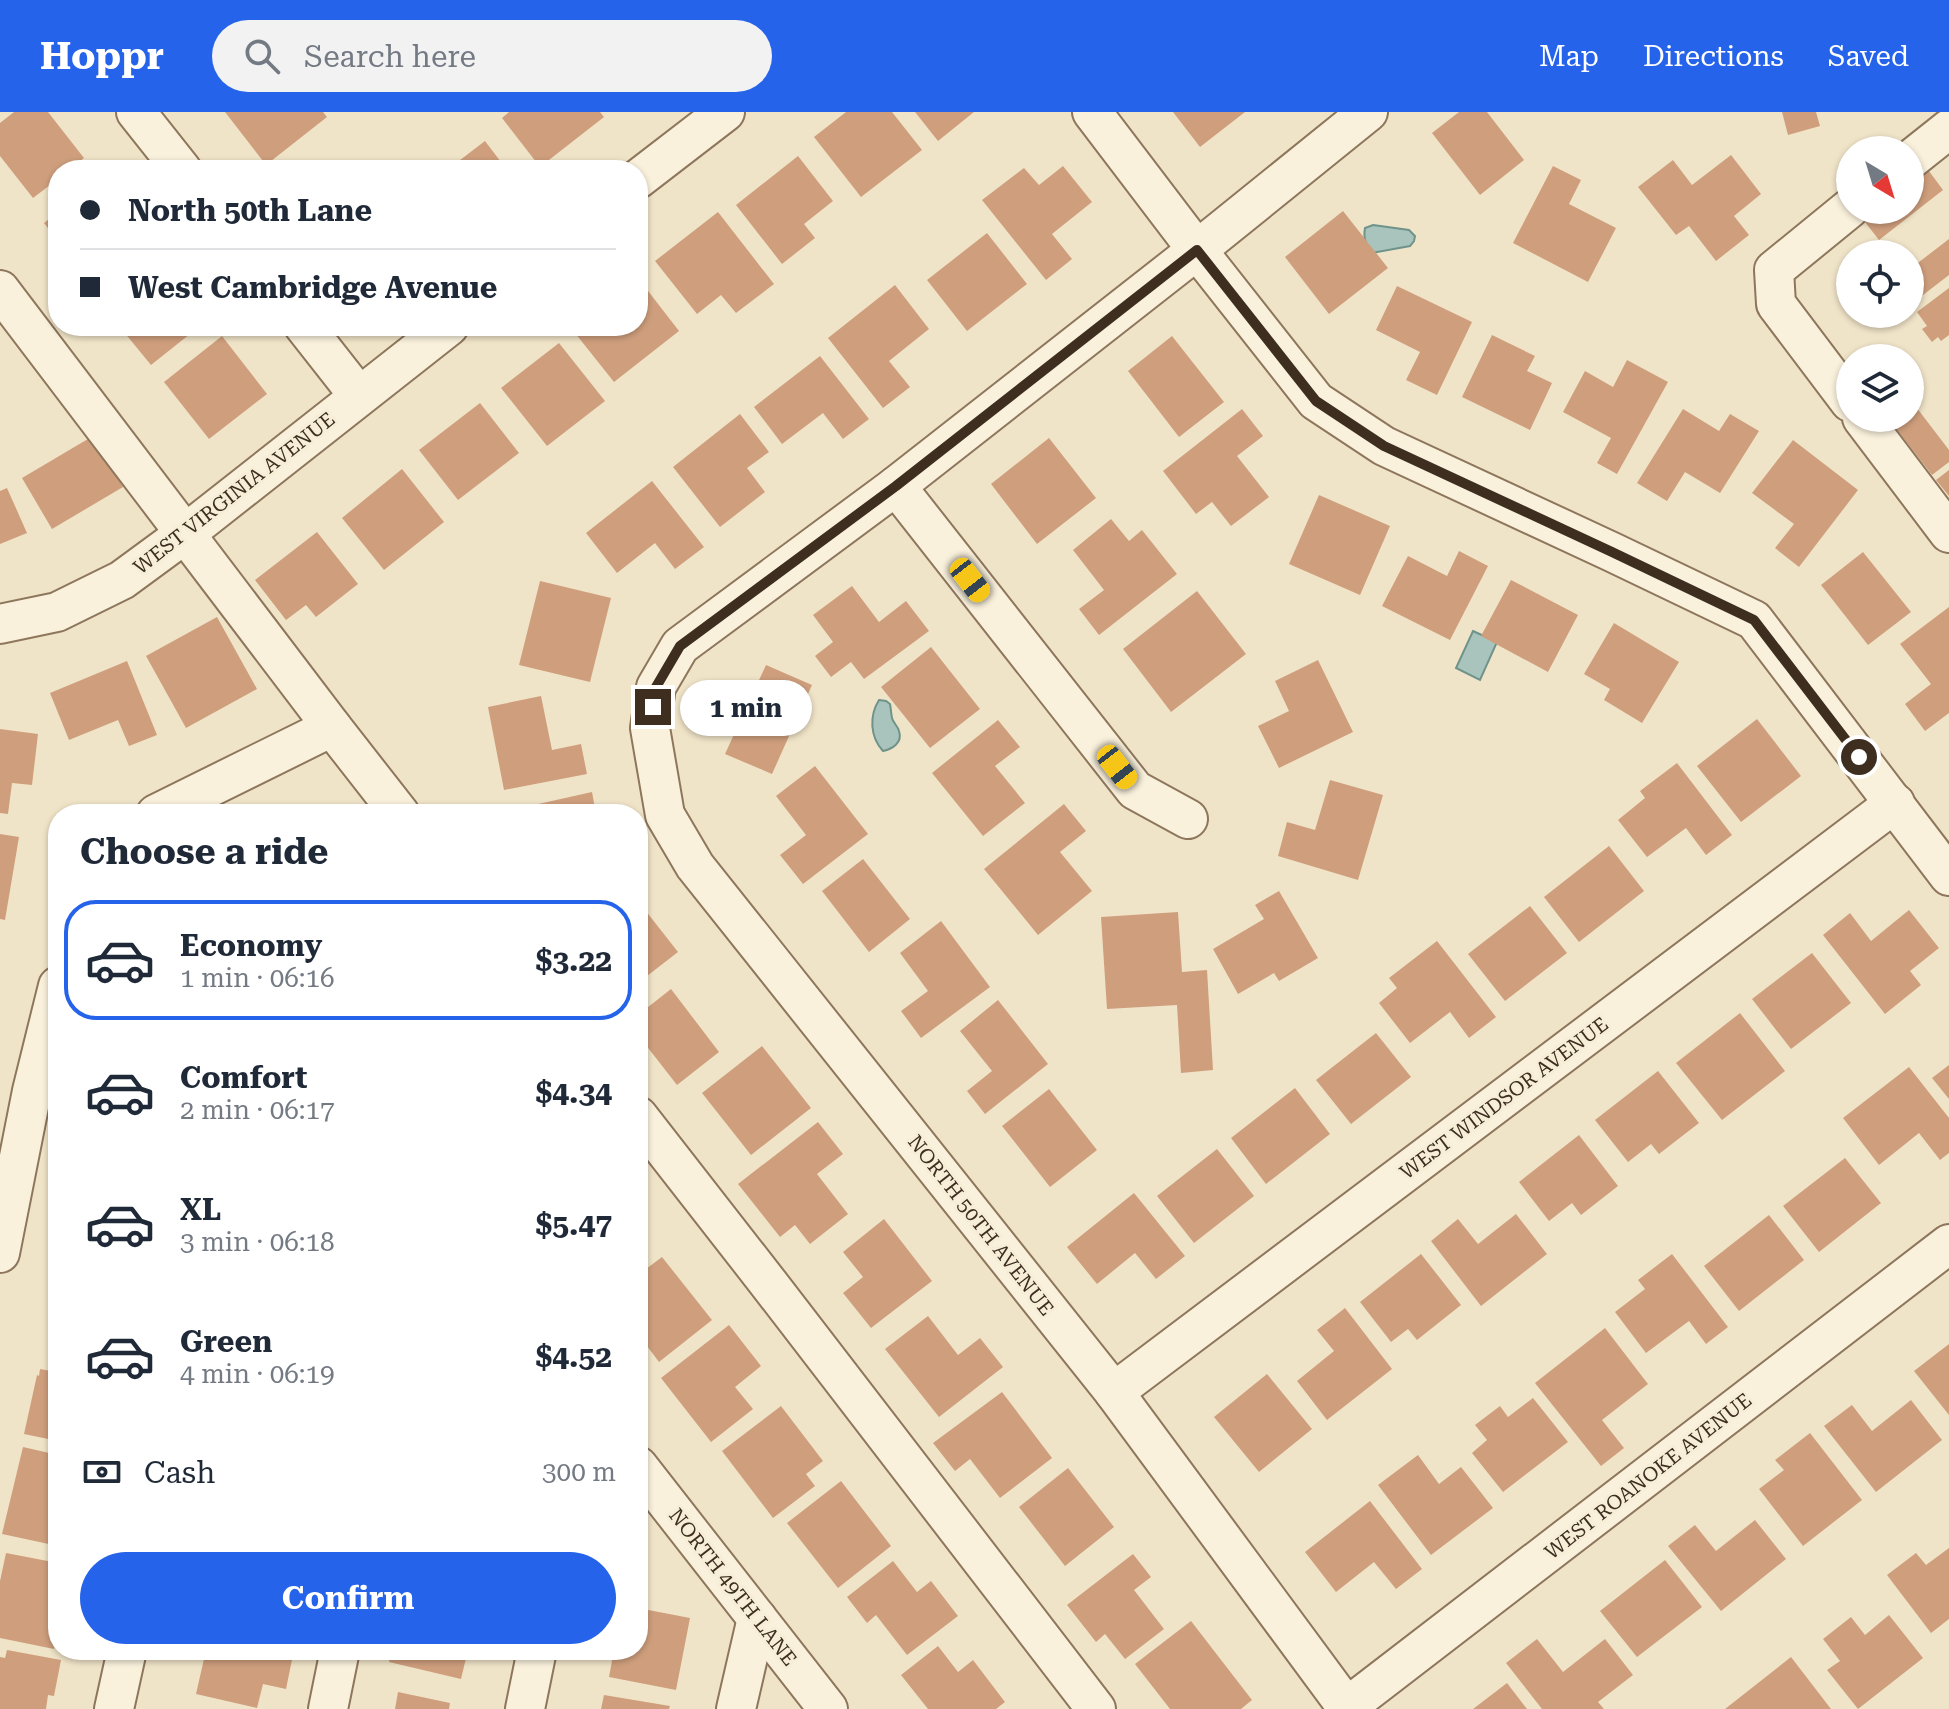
<!DOCTYPE html>
<html lang="en">
<head>
<meta charset="utf-8">
<style>
  :root { --surface:#fff; --page:#f2f2f3; --text:#1f2937; --muted:#747a83; --line:#e0e1e3; --accent:#2563eb }
  body { margin:0; font-family:"Roboto Serif",serif; background:var(--page); color:var(--text); height:100vh; display:flex; flex-direction:column; font-size:30px; white-space:nowrap }
  * { box-sizing:border-box; margin:0 }
  p { font-size:26px; color:var(--muted) }
  .icon { flex:none; width:44px; height:44px; fill:none; stroke:currentColor; stroke-width:2; stroke-linecap:round; stroke-linejoin:round }
  .map { position:relative; flex:1; overflow:hidden }
  .side { position:absolute; left:48px; top:692px; width:600px; height:856px; display:flex; flex-direction:column; background:var(--surface); border-radius:32px; box-shadow:0 2px 6px #0004 }
  .side>* { flex:none }
  .hud { position:absolute; left:48px; top:48px; width:600px; height:176px; border-radius:32px; box-shadow:0 2px 6px #0004; display:grid; align-content:center; height:176px; padding:0 32px; background:var(--surface) }
  .needle { width:52px; rotate:142deg }
  .controls { position:absolute; left:1836px; top:24px; display:grid; gap:16px }
  .controls a { display:grid; place-items:center; width:88px; height:88px; border-radius:50%; background:var(--surface); box-shadow:0 2px 6px #0004; font-size:40px }
  .end { position:absolute; width:36px; height:36px; margin:-18px; border:10px solid #3d2e20; background:#fff; box-shadow:0 0 0 4px #fff }
  .from { border-radius:50% }
  .bubble { position:absolute; height:56px; border-radius:28px; background:var(--surface); box-shadow:0 2px 6px #0004; font-size:26px; font-weight:700; line-height:56px; text-align:center }
  .car { position:absolute; width:24px; height:48px; margin:-24px -12px; border-radius:10px; box-shadow:0 0 6px 2px #0007; background:linear-gradient(#f5c518 24%,#345 0 40%,#f5c518 0 76%,#345 0 86%,#f5c518 0) }
  .hud b { display:flex; align-items:center; gap:28px; height:76px; font-size:30px }
  .hud b+b { border-top:2px solid var(--line) }
  .hud i { width:20px; height:20px; background:var(--text) }
  ul { padding:0; list-style:none }
  li { display:flex; align-items:center; gap:24px; height:120px; margin:0 16px 12px; padding:0 16px; border:4px solid transparent; border-radius:32px }
  li div { flex:1 }
  li b { display:block; font-size:30px }
  li em { font-style:normal; font-weight:700 }
  li.selected { border-color:var(--accent) }
  li>.icon { width:72px; height:72px; stroke-width:1.5 }
  h2 { padding:0 32px; font-size:36px; line-height:96px }
  .pay { display:flex; align-items:center; gap:20px; height:88px; padding:0 32px; font-size:30px }
  .pay p { margin-inline-start:auto }
  .button { display:flex; gap:16px; margin-top:auto; padding:16px 32px }
  .button a { flex:1; height:92px; border-radius:48px; background:var(--accent); color:#fff; font-size:32px; font-weight:700; line-height:92px; text-align:center }
  header { display:flex; align-items:center; gap:48px; box-sizing:border-box; height:112px; padding:0 40px; background:var(--accent); color:#fff }
  header strong { font-size:38px }
  nav { display:flex; gap:44px; margin-inline-start:auto; font-size:28px }
  .search { width:560px; height:72px; background:var(--page); display:flex; align-items:center; gap:20px; box-sizing:border-box; padding:0 28px; border-radius:44px; color:var(--muted); font-size:30px }
  .map>svg:first-child { display:block }
  .water { fill:#a9c4bc; stroke:#6f938a; stroke-width:2 }
  .building { fill:#cf9f7d }
  .lines { fill:none; stroke-linecap:round; stroke-linejoin:round }
  .minor-casing { stroke:#8d765c; stroke-width:42 }
  .minor { stroke:#faf1dc; stroke-width:38 }
  .route { stroke:#3d2e20; stroke-width:10 }
  .labels { text-anchor:middle; stroke-width:6; stroke-linejoin:round; paint-order:stroke }
  .street-label { font-size:20px; fill:#3d2e20; stroke:#f7eed8 }
</style>
</head>
<body>
<header>
<strong>Hoppr</strong>
<div class="search"><svg class="icon" aria-label="search" viewBox="0 0 24 24"><circle cx="10" cy="10" r="6"/><path d="M15 15l6 6"/></svg>Search here</div>
<nav><a>Map</a><a>Directions</a><a>Saved</a></nav>
</header>
<div class="map">
<svg width="1949" height="1597" viewBox="0 0 1949 1597">
  <rect width="100%" height="100%" fill="#f0e4c8"/>
  <g class="water">
    <path d="M1373,113L1409,118L1415,124L1414,129L1410,134L1372,141C1366,132 1363,127 1365,116Z"/>
    <polygon points="1473,519 1497,530 1480,568 1456,556"/>
    <path d="M879,588L886,589L890,592C891,597 891,601 892,606C893,611 898,614 899,619C903,631 892,637 883,639C870,625 869,604 879,588Z"/>
  </g>
  <g class="building">
    <polygon points="14,0 48,0 84,46 69,58 58,58 58,67 33,86 0,44 0,11"/>
    <polygon points="225,0 323,0 327,5 266,53"/>
    <polygon points="509,0 600,0 604,5 540,55 502,6"/>
    <polygon points="846,0 892,0 922,38 861,85 814,25"/>
    <polygon points="915,0 974,0 938,29"/>
    <polygon points="1173,0 1245,0 1200,35"/>
    <polygon points="1459,0 1487,0 1524,48 1480,83 1432,21"/>
    <polygon points="1782,0 1816,0 1820,14 1788,23"/>
    <polygon points="485,29 507,58 447,58"/>
    <polygon points="1731,43 1761,82 1734,104 1749,123 1716,149 1689,114 1676,123 1638,75 1673,48 1692,73"/>
    <polygon points="798,44 833,89 804,112 815,126 782,152 736,93"/>
    <polygon points="1063,54 1092,90 1052,122 1072,147 1046,168 982,88 1024,56 1039,73"/>
    <polygon points="1553,54 1581,68 1569,92 1616,116 1588,170 1513,131"/>
    <polygon points="1926,55 1943,78 1879,128 1861,105 1870,98 1910,98 1910,67"/>
    <polygon points="1343,99 1388,156 1329,202 1285,145"/>
    <polygon points="58,100 58,129 44,111"/>
    <polygon points="718,100 774,172 736,201 721,183 697,202 655,149"/>
    <polygon points="987,121 1027,172 967,219 927,168"/>
    <polygon points="1949,127 1949,163 1910,193 1910,157"/>
    <polygon points="638,166 679,219 614,270 571,216 574,214 638,214"/>
    <polygon points="895,173 929,217 889,249 910,275 883,296 828,226"/>
    <polygon points="1397,174 1472,210 1437,283 1406,268 1420,240 1376,218"/>
    <polygon points="1949,176 1949,223 1941,229 1938,225 1932,230 1922,217 1927,214 1917,200"/>
    <polygon points="119,214 200,214 151,253"/>
    <polygon points="1492,223 1535,244 1527,259 1552,271 1530,318 1462,285"/>
    <polygon points="222,224 267,282 209,327 164,270"/>
    <polygon points="1172,224 1224,290 1179,325 1128,259"/>
    <polygon points="559,231 605,289 547,334 501,276"/>
    <polygon points="1870,233 1880,246 1851,246"/>
    <polygon points="820,244 869,307 843,327 823,301 782,332 754,295"/>
    <polygon points="1627,248 1668,270 1617,362 1597,351 1611,326 1563,300 1585,259 1613,275"/>
    <polygon points="1910,287 1949,338 1949,350 1932,363 1888,306 1910,306"/>
    <polygon points="480,291 519,341 458,388 419,338"/>
    <polygon points="1242,297 1263,324 1237,344 1269,385 1231,414 1212,390 1196,402 1163,359"/>
    <polygon points="1683,297 1719,319 1730,302 1759,319 1720,381 1685,360 1667,389 1637,371"/>
    <polygon points="740,302 769,340 747,356 765,380 720,415 673,355"/>
    <polygon points="93,324 123,375 52,417 22,366"/>
    <polygon points="1049,326 1096,386 1037,432 991,372"/>
    <polygon points="1793,328 1858,378 1799,455 1775,436 1794,412 1752,381"/>
    <polygon points="402,357 444,410 384,458 342,406"/>
    <polygon points="1949,358 1949,384 1936,368"/>
    <polygon points="652,369 704,435 675,457 655,431 617,461 586,421"/>
    <polygon points="7,376 27,421 0,432 0,379"/>
    <polygon points="1319,383 1390,414 1360,483 1289,452"/>
    <polygon points="1111,407 1129,429 1142,418 1177,462 1099,523 1079,497 1104,478 1073,438"/>
    <polygon points="317,420 358,472 316,505 306,493 286,508 255,468"/>
    <polygon points="1459,439 1488,454 1450,528 1382,494 1408,444 1447,464"/>
    <polygon points="1863,440 1911,500 1868,533 1821,473"/>
    <polygon points="1511,468 1578,503 1548,560 1481,524"/>
    <polygon points="540,469 611,486 590,570 519,553"/>
    <polygon points="852,474 879,510 906,489 929,519 864,567 851,550 831,565 815,544 833,530 813,503"/>
    <polygon points="1197,479 1246,542 1171,600 1123,537"/>
    <polygon points="1949,495 1949,601 1925,619 1905,592 1931,572 1900,532"/>
    <polygon points="217,505 257,577 186,616 146,544"/>
    <polygon points="1614,511 1679,550 1642,611 1604,588 1610,577 1584,562"/>
    <polygon points="931,535 980,597 930,636 881,575"/>
    <polygon points="1318,548 1353,620 1279,656 1258,614 1289,599 1275,569"/>
    <polygon points="127,549 157,623 129,634 118,608 69,628 50,581"/>
    <polygon points="766,553 812,573 772,662 725,642"/>
    <polygon points="541,584 552,638 581,632 587,662 504,678 488,595"/>
    <polygon points="1757,607 1801,664 1741,710 1697,654"/>
    <polygon points="998,608 1020,635 995,654 1025,691 983,724 932,661"/>
    <polygon points="0,617 38,622 32,673 12,671 8,702 0,701"/>
    <polygon points="1677,651 1732,723 1706,743 1686,716 1647,745 1618,708 1645,686 1640,679"/>
    <polygon points="815,654 868,722 803,772 780,743 806,723 776,684"/>
    <polygon points="1330,668 1383,683 1358,768 1278,744 1287,710 1315,718"/>
    <polygon points="592,680 596,702 508,702 507,699"/>
    <polygon points="1064,692 1086,719 1060,740 1092,779 1038,823 984,757"/>
    <polygon points="280,693 332,698 332,702 279,702"/>
    <polygon points="0,722 19,725 5,808 0,807"/>
    <polygon points="1609,734 1644,779 1579,830 1544,785"/>
    <polygon points="863,747 910,807 869,840 822,779"/>
    <polygon points="1279,779 1318,846 1279,869 1274,861 1238,882 1213,837 1264,807 1255,793"/>
    <polygon points="638,789 678,840 638,871"/>
    <polygon points="1530,794 1567,841 1505,889 1468,842"/>
    <polygon points="1909,798 1939,836 1910,859 1921,873 1885,902 1823,823 1850,801 1871,829"/>
    <polygon points="1178,800 1182,860 1207,858 1213,958 1181,961 1177,893 1107,897 1101,805"/>
    <polygon points="941,809 990,875 921,926 901,899 928,879 900,841"/>
    <polygon points="1437,829 1496,905 1469,926 1450,900 1410,931 1379,891 1397,876 1389,866"/>
    <polygon points="1812,841 1851,891 1791,937 1752,887"/>
    <polygon points="671,877 719,940 677,973 638,923 638,903"/>
    <polygon points="998,888 1048,952 985,1002 967,979 992,959 960,919"/>
    <polygon points="1740,901 1785,959 1722,1008 1676,951"/>
    <polygon points="1376,921 1411,965 1351,1012 1316,968"/>
    <polygon points="762,934 811,996 751,1043 702,981"/>
    <polygon points="1949,953 1949,987 1932,966"/>
    <polygon points="1909,955 1949,1006 1949,1041 1940,1048 1919,1021 1879,1053 1843,1006"/>
    <polygon points="1658,959 1699,1011 1659,1042 1651,1032 1628,1050 1595,1008"/>
    <polygon points="1295,976 1330,1022 1266,1072 1231,1026"/>
    <polygon points="1049,977 1097,1038 1050,1075 1002,1014"/>
    <polygon points="818,1010 843,1042 817,1062 848,1102 810,1132 795,1113 780,1125 738,1072"/>
    <polygon points="1579,1023 1618,1074 1581,1103 1572,1091 1549,1109 1519,1070"/>
    <polygon points="1217,1037 1254,1084 1194,1131 1157,1084"/>
    <polygon points="1845,1046 1881,1091 1819,1140 1783,1094"/>
    <polygon points="1134,1081 1185,1144 1156,1167 1135,1141 1097,1172 1067,1135"/>
    <polygon points="1516,1102 1547,1142 1481,1194 1431,1129 1458,1107 1478,1132"/>
    <polygon points="1769,1103 1804,1148 1739,1199 1704,1154"/>
    <polygon points="884,1107 932,1169 871,1216 843,1181 863,1165 843,1140"/>
    <polygon points="1421,1142 1461,1193 1417,1228 1408,1217 1391,1230 1360,1190"/>
    <polygon points="1672,1142 1728,1215 1706,1232 1689,1209 1646,1241 1615,1200 1645,1177 1638,1168"/>
    <polygon points="662,1145 712,1208 659,1250 638,1222 638,1163"/>
    <polygon points="57,1180 58,1180 58,1223 48,1221"/>
    <polygon points="1345,1196 1392,1257 1327,1308 1297,1269 1334,1239 1317,1218"/>
    <polygon points="928,1204 958,1243 980,1226 1003,1255 939,1305 885,1237"/>
    <polygon points="729,1213 761,1254 735,1275 753,1297 711,1330 661,1266"/>
    <polygon points="1605,1216 1648,1272 1602,1308 1624,1336 1601,1354 1535,1271"/>
    <polygon points="1949,1232 1949,1303 1914,1259"/>
    <polygon points="56,1246 58,1246 58,1329 24,1322 37,1263 39,1264 40,1257 51,1259 52,1252 55,1252"/>
    <polygon points="1267,1262 1312,1317 1259,1360 1214,1305"/>
    <polygon points="1002,1280 1052,1346 1000,1386 970,1347 955,1359 933,1331"/>
    <polygon points="1533,1286 1568,1330 1503,1380 1472,1341 1487,1328 1475,1313 1500,1294 1508,1305"/>
    <polygon points="1911,1288 1942,1328 1876,1380 1824,1314 1852,1293 1872,1319"/>
    <polygon points="781,1294 823,1349 806,1362 815,1374 773,1406 722,1339"/>
    <polygon points="1810,1321 1862,1388 1803,1434 1759,1377 1784,1358 1775,1348"/>
    <polygon points="23,1335 58,1343 58,1434 2,1422"/>
    <polygon points="1418,1343 1439,1372 1461,1355 1493,1396 1431,1443 1378,1373"/>
    <polygon points="1068,1356 1114,1415 1065,1454 1019,1395"/>
    <polygon points="841,1369 891,1434 838,1476 787,1411"/>
    <polygon points="1370,1389 1422,1457 1396,1477 1374,1450 1336,1480 1305,1440"/>
    <polygon points="1755,1408 1786,1447 1721,1499 1668,1434 1695,1413 1716,1439"/>
    <polygon points="1949,1436 1949,1507 1931,1521 1887,1463 1916,1441 1926,1453"/>
    <polygon points="6,1441 58,1451 58,1518 54,1537 0,1526 0,1469"/>
    <polygon points="1133,1442 1151,1465 1134,1478 1164,1517 1125,1547 1105,1522 1096,1530 1067,1493"/>
    <polygon points="1665,1448 1702,1495 1637,1545 1600,1499"/>
    <polygon points="893,1449 917,1480 931,1469 958,1504 907,1543 876,1503 867,1511 847,1485"/>
    <polygon points="638,1496 690,1506 676,1578 609,1565 614,1538 638,1538"/>
    <polygon points="1889,1503 1923,1546 1858,1597 1827,1558 1840,1549 1823,1527 1851,1505 1865,1523"/>
    <polygon points="1191,1509 1252,1588 1241,1597 1170,1597 1135,1552"/>
    <polygon points="1537,1527 1563,1560 1605,1527 1633,1563 1598,1590 1604,1597 1542,1597 1506,1551"/>
    <polygon points="938,1534 958,1560 973,1548 1005,1590 996,1597 928,1597 901,1563"/>
    <polygon points="7,1538 61,1548 54,1584 48,1583 46,1597 0,1597 0,1545 5,1546"/>
    <polygon points="206,1538 294,1538 286,1577 263,1572 257,1596 196,1582"/>
    <polygon points="391,1538 468,1538 461,1567 389,1550"/>
    <polygon points="1791,1545 1831,1597 1725,1597"/>
    <polygon points="1507,1571 1527,1597 1473,1597"/>
    <polygon points="398,1580 450,1591 449,1597 395,1597"/>
    <polygon points="604,1583 670,1594 669,1597 601,1597"/>
  </g>
  <g class="lines">
    <g class="minor-casing">
      <g id="minor">
        <polyline points="136,0 182,58"/>
        <polyline points="1092,0 1197,138 1316,289 1384,334 1612,440 1754,508 1949,764"/>
        <polyline points="1910,48 1949,17"/>
        <polyline points="638,67 725,0"/>
        <polyline points="1850,96 1774,158 1776,192 1850,290"/>
        <polyline points="0,178 332,615 400,702"/>
        <polyline points="304,214 359,284"/>
        <polyline points="1862,306 1949,421"/>
        <polyline points="896,374 1135,678 1188,707"/>
        <polyline points="0,512 57,500 122,468 186,421 449,214"/>
        <polyline points="156,702 332,615"/>
        <polyline points="638,1004 769,1172 1096,1597"/>
        <polyline points="0,1141 32,979 58,874"/>
        <polyline points="1114,1280 1895,691"/>
        <polyline points="638,1354 828,1597"/>
        <polyline points="1347,1595 1949,1132"/>
        <polyline points="114,1597 127,1538"/>
        <polyline points="328,1597 340,1538"/>
        <polyline points="525,1597 537,1538"/>
        <polyline points="736,1597 757,1506"/>
        <polyline points="1348,1597 1114,1280 695,754 665,703 650,616 656,575 680,534 896,374 1197,138 1368,0"/>
      </g>
    </g>
    <use href="#minor" class="minor"/>
  </g>
  <g class="lines">
    <polyline class="route" points="653,595 656,575 680,534 896,374 1197,138 1316,289 1384,334 1612,440 1754,508 1859,645"/>
  </g>
  <g class="labels">
    <g class="street-label">
      <text transform="translate(234 381) rotate(-38)" y="7">WEST VIRGINIA AVENUE</text>
      <text transform="translate(1504 986) rotate(-37)" y="7">WEST WINDSOR AVENUE</text>
      <text transform="translate(981 1113) rotate(52)" y="7">NORTH 50TH AVENUE</text>
      <text transform="translate(1648 1364) rotate(-38)" y="7">WEST ROANOKE AVENUE</text>
      <text transform="translate(733 1475) rotate(52)" y="7">NORTH 49TH LANE</text>
    </g>
  </g>
</svg>
<div class="controls">
<a><svg class="needle" viewBox="-14 -14 28 28"><path d="M0-13l5 13h-10z" fill="#e53935"/><path d="M0 13l5-13h-10z" fill="#747a83"/></svg></a>
<a><svg class="icon" aria-label="locate" viewBox="0 0 24 24"><circle cx="12" cy="12" r="6"/><path d="M12 2v4M12 18v4M2 12h4M18 12h4"/></svg></a>
<a><svg class="icon" aria-label="layers" viewBox="0 0 24 24"><path d="M12 4l9 5-9 5-9-5zM3 14l9 5 9-5"/></svg></a>
</div>
<i class="end from" style="left:1859px;top:645px"></i>
<i class="end" style="left:653px;top:595px"></i>
<div class="bubble" style="left:680px;top:568px;width:132px">1 min</div>
<i class="car" style="left:970px;top:468px;rotate:142deg"></i>
<i class="car" style="left:1117px;top:655px;rotate:142deg"></i>
<div class="hud">
<b><i class="from"></i>North 50th Lane</b>
<b><i></i>West Cambridge Avenue</b>
</div>
<section class="side">
<h2>Choose a ride</h2>
<ul>
<li class="selected"><svg class="icon" aria-label="car" viewBox="0 0 24 24"><path d="M5 17H2v-5l4-1 3-4h7l3 4 3 1v5h-3M9 17h6M6 11h13"/><circle cx="7" cy="17" r="2"/><circle cx="17" cy="17" r="2"/></svg><div><b>Economy</b><p>1 min · 06:16</p></div><em>$3.22</em></li>
<li><svg class="icon" aria-label="car" viewBox="0 0 24 24"><path d="M5 17H2v-5l4-1 3-4h7l3 4 3 1v5h-3M9 17h6M6 11h13"/><circle cx="7" cy="17" r="2"/><circle cx="17" cy="17" r="2"/></svg><div><b>Comfort</b><p>2 min · 06:17</p></div><em>$4.34</em></li>
<li><svg class="icon" aria-label="car" viewBox="0 0 24 24"><path d="M5 17H2v-5l4-1 3-4h7l3 4 3 1v5h-3M9 17h6M6 11h13"/><circle cx="7" cy="17" r="2"/><circle cx="17" cy="17" r="2"/></svg><div><b>XL</b><p>3 min · 06:18</p></div><em>$5.47</em></li>
<li><svg class="icon" aria-label="car" viewBox="0 0 24 24"><path d="M5 17H2v-5l4-1 3-4h7l3 4 3 1v5h-3M9 17h6M6 11h13"/><circle cx="7" cy="17" r="2"/><circle cx="17" cy="17" r="2"/></svg><div><b>Green</b><p>4 min · 06:19</p></div><em>$4.52</em></li>
</ul>
<div class="pay"><svg class="icon" aria-label="cash" viewBox="0 0 24 24"><path d="M3 7h18v10H3z"/><circle cx="12" cy="12" r="2"/></svg>Cash<p>300 m</p></div>
<div class="button"><a>Confirm</a></div>
</section>
</div>
</body>
</html>
